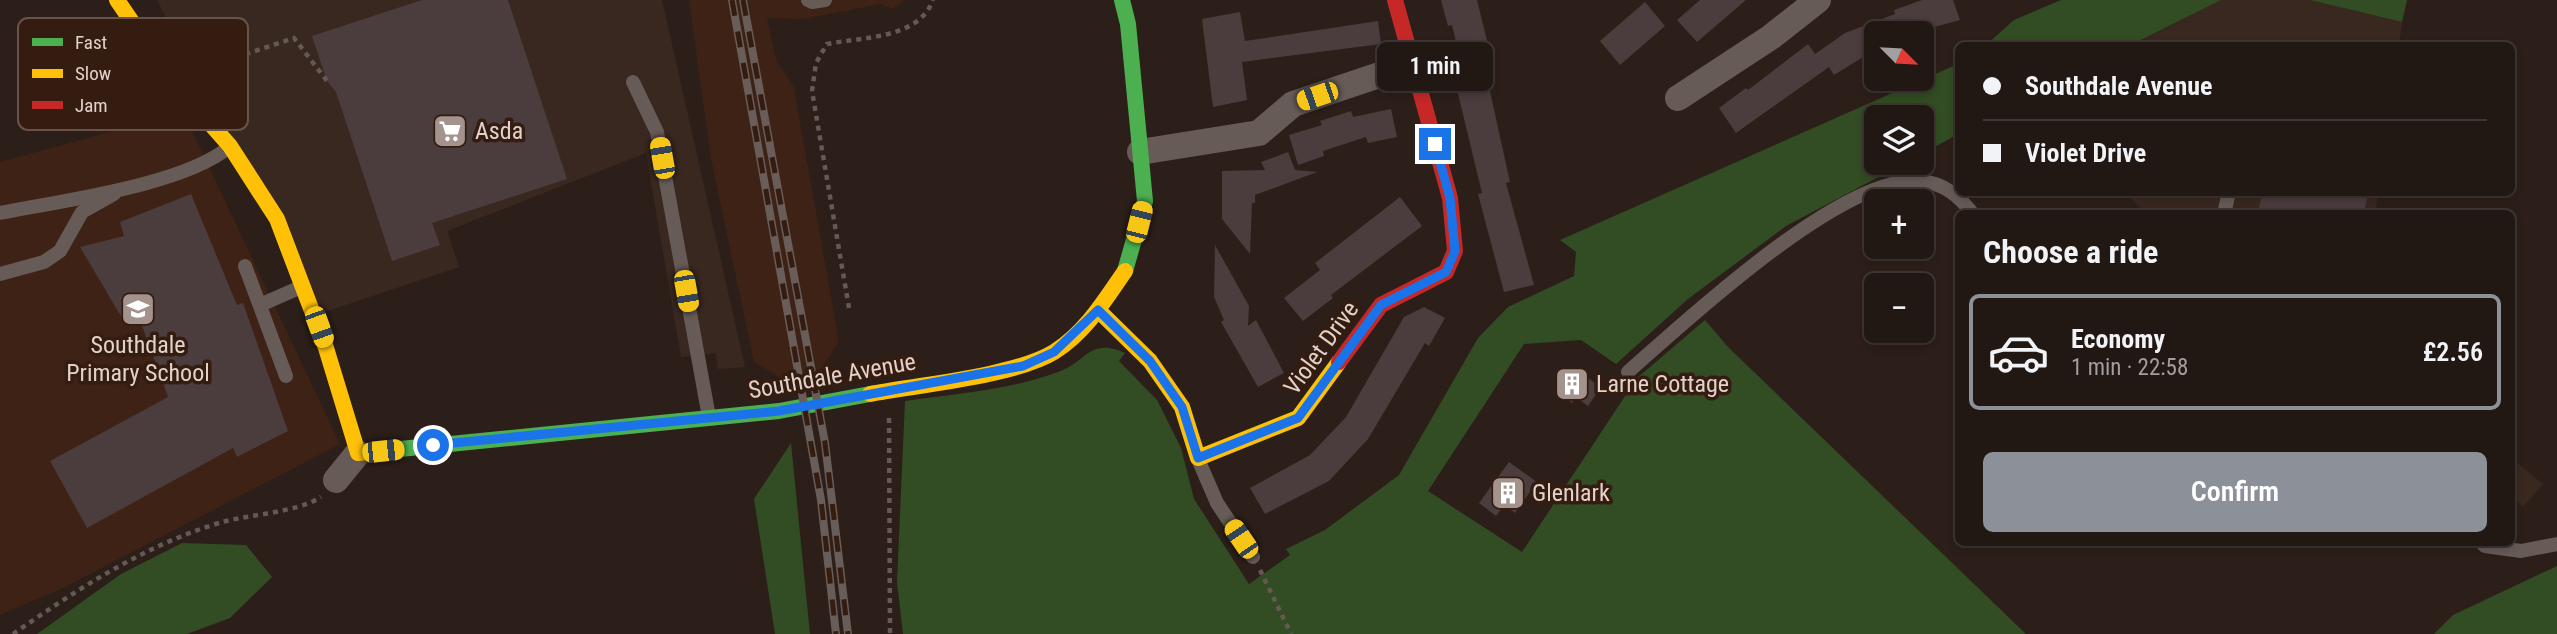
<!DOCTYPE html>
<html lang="en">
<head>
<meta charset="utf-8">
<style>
  :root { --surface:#211713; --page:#29201c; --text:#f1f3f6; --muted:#a29fa0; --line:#3e3633; --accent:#8c9099 }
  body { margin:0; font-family:"Roboto Condensed",sans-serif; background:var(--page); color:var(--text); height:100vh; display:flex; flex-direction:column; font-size:26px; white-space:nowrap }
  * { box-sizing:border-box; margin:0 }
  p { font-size:23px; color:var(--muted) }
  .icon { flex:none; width:38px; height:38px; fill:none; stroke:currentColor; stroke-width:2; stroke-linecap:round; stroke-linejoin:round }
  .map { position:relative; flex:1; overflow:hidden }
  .side { position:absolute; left:1955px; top:210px; width:560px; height:336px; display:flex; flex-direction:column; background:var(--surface); border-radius:10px; box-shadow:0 4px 10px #0003,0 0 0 2px var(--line) }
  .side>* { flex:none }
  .top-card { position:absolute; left:1955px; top:42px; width:560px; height:154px; border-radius:10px; box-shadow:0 4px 10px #0003,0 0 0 2px var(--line); display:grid; align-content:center; height:154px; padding:0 28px; background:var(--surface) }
  .needle { width:46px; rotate:114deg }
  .tools { position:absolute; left:1864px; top:21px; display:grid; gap:14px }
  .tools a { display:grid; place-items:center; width:70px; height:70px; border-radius:10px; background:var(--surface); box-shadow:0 4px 10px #0003,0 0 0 2px var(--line); font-size:35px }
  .end { position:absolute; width:32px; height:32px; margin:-16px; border:9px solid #1a73e8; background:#fff; box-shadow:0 0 0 4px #fff }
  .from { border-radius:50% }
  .bubble { position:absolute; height:49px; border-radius:10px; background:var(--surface); box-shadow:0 4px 10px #0003,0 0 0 2px var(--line); font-size:23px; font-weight:600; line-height:49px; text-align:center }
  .car { position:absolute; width:21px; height:42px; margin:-21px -10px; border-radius:9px; box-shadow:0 0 5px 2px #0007; background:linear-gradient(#f5c518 24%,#345 0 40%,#f5c518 0 76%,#345 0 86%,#f5c518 0) }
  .top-card b { display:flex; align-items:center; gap:24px; height:66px; font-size:26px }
  .top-card b+b { border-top:2px solid var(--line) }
  .top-card i { width:18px; height:18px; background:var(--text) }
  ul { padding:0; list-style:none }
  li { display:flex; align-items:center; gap:21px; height:116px; margin:0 14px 10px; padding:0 14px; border:4px solid transparent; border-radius:10px }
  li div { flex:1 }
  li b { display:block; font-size:26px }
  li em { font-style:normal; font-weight:600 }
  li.current { border-color:var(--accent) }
  li>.icon { width:63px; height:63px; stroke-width:1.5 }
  h2 { padding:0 28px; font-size:32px; line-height:84px }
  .primary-button { display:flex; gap:14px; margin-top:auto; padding:14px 28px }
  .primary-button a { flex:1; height:80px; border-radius:10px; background:var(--accent); color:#fff; font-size:28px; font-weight:600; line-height:80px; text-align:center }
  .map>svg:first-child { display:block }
  .commercial { fill:#392820 }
  .built { fill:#3e2215 }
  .green { fill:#324c23 }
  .building { fill:#4b3c3e }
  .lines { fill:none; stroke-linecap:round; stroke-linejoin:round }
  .path { stroke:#645a55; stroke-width:4.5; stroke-dasharray:5 5; stroke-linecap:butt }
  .lane { stroke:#665b57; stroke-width:14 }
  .street { stroke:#665b57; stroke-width:26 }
  .fast { stroke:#4caf50; stroke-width:16 }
  .slow { stroke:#ffc107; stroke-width:16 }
  .jam { stroke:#c62828; stroke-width:16 }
  .rail-casing { stroke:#685d59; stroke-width:8 }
  .rail { stroke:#341c11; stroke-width:5; stroke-dasharray:16; stroke-linecap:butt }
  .route { stroke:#1a73e8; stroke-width:9 }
  .labels { text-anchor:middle; stroke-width:7; stroke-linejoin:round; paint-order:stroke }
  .poi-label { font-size:24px; fill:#e3d2ca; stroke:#341c11; text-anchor:start }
  .street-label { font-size:24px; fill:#e3d2ca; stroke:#341c11 }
  .key { fill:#341c11; stroke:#695348; stroke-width:2 }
  .key-label { font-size:19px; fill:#e3d2ca }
</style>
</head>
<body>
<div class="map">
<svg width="2557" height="634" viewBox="0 0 2557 634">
  <rect width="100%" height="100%" fill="#2c1f19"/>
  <g class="commercial">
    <polygon points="157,0 662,0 745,367 718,369 716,353 681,357 646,153 447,231 459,267 322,313"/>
    <polygon points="2221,0 2310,0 2402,22 2399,45 2131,46"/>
    <polygon points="2125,193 2378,193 2375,214 2146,213"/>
    <polygon points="2511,458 2543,484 2523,507 2511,497"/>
  </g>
  <g class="built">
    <polygon points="689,0 905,0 892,9 881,4 803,19 767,18 776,60 794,88 839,342 816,376 785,380 754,362 711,159"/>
    <polygon points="183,112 340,444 63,588 0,615 0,162"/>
  </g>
  <g class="green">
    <polygon points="2061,0 2221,0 2131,45 1986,45 2014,20"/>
    <polygon points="2310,0 2407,0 2402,22"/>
    <path d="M1958,64V134L1922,154V117H1876V163H1905L1786,226L1688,299L1616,364L1581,340L1524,344L1428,491L1522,552L1637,378L1705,320L1729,348L2026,634H903L897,582L905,401C956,394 1010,390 1058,372C1087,362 1089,337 1125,353L1119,361L1157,400L1181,448L1194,499L1249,584L1290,555L1286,549L1325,530L1399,475L1478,338L1508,307L1574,276L1576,252L1560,240Z"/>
    <polygon points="791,443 810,634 775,634 754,499"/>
    <polygon points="182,543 246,545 272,577 230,618 187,634 37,634 121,574"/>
    <polygon points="2557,566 2557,634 2434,634 2453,615"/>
  </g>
  <g class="building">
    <polygon points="422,0 508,0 567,179 432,223 440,245 392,261 336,92 327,81 312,36"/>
    <polygon points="1441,0 1477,0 1490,53 1482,55 1510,182 1506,183 1534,285 1504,292 1478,194 1482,193 1452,69 1462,67 1452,25 1448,26"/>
    <polygon points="1700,0 1746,0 1697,42 1677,20"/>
    <polygon points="1922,0 1953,0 1960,20 1913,33 1876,33 1876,49 1834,75 1829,67 1736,133 1719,108 1746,88 1748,90 1808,44 1815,54 1845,33 1895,14 1894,10"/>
    <polygon points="1645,2 1665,26 1620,65 1600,41"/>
    <polygon points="1240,12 1245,41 1378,21 1381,44 1242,62 1247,100 1213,107 1202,19"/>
    <polygon points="1391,109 1397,137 1368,143 1366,137 1323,151 1324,156 1298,165 1289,135 1322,125 1320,121 1351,111 1353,117"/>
    <polygon points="1288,152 1295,170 1317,172 1255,195 1255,203 1252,203 1250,254 1222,219 1222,171 1265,170 1261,162"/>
    <polygon points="2262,192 2368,192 2364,214 2258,214"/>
    <polygon points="191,194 237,305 243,303 288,431 237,457 233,448 87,528 50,461 168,397 137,312 122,318 80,247 124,236 120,222"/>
    <polygon points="1400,197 1422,226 1331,295 1333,298 1303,321 1284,298 1320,270 1315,263"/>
    <polygon points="1215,245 1249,306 1248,326 1256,320 1284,373 1258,387 1221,322 1224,320 1214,297"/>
    <polygon points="1424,307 1445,318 1429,346 1425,343 1368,439 1329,481 1265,514 1250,488 1310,455 1346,417 1404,317"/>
    <polygon points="1573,368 1601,387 1588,406 1576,397 1572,403 1557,392"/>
    <polygon points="1509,462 1537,482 1515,513 1504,505 1496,516 1479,503"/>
  </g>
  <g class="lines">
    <g class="path">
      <polyline points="198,70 294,38 327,81"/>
      <path d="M849,308L812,91L816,63L827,44C862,37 919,39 933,0"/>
      <polyline points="889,418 890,634"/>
      <polyline points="1260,570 1291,634"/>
      <path d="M13,634C78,589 143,546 219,523C249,514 296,513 321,497"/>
    </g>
    <g class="lane">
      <polyline points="808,0 812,2 825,0"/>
      <polyline points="633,82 657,132 709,417"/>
      <path d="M0,213C60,201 184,185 229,147"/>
      <polyline points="2224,214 2229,192"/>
      <polyline points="245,266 286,376"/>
      <polyline points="0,274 44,262 60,251 82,212 114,194"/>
      <polyline points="260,305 301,287"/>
      <path d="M1628,372C1686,321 1843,174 1920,181C1944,183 1959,196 1973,214"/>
      <polyline points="1198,459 1217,503 1253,557"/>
      <polyline points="2481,542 2485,546 2521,551 2557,544"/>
    </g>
    <g class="street">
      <polyline points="1678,98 1771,37 1818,0"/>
      <polyline points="1140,152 1259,133 1293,104 1412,64"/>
      <polyline points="336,480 358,453"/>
    </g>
    <g class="fast">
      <polyline points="1122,0 1128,24 1145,201 1125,271"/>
      <polyline points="380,451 779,411 870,394"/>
    </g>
    <g class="slow">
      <polyline points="117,0 171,79 230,146 277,219 326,348 358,453 380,451"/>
      <polyline points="1098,310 1150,361 1182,407 1198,458 1298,418 1339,362"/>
      <path d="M870,394C918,385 1015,376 1054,352C1085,333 1105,300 1125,271"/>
    </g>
    <polyline class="jam" points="1339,362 1381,305 1446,272 1455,251 1450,198 1395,0"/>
    <g class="rail-casing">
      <g id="rail">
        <polyline points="732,0 821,500 836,634"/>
        <polyline points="743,0 825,443 848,634"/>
      </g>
    </g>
    <use href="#rail" class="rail"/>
  </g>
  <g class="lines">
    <polyline class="route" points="433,445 779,411 1023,366 1054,352 1098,310 1150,361 1182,407 1198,458 1298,418 1381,305 1446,272 1455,251 1450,198 1435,144"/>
  </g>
  <defs>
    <g id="supermarket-square" transform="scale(1.75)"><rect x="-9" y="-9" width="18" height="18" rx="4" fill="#a3938c" stroke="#341c11"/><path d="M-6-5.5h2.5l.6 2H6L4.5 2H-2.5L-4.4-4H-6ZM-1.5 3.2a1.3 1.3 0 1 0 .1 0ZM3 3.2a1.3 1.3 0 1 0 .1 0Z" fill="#fff"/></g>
    <g id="school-square" transform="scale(1.75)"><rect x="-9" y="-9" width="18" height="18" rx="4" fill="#a3938c" stroke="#341c11"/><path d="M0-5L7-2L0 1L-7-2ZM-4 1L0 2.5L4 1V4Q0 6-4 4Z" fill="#fff"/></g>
    <g id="building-square" transform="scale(1.75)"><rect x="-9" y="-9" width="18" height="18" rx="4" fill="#a3938c" stroke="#341c11"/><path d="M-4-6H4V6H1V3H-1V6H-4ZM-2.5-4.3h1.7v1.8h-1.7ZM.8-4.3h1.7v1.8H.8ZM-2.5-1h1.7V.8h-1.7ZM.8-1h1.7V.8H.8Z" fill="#fff"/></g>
  </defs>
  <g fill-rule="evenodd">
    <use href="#supermarket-square" x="450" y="131"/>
    <use href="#school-square" x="138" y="309"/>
    <use href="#building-square" x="1572" y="384"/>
    <use href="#building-square" x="1508" y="493"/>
  </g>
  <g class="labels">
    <g class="poi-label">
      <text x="475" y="139">Asda</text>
      <text x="138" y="353" text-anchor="middle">Southdale<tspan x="138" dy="28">Primary School</tspan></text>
      <text x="1596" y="392">Larne Cottage</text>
      <text x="1532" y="501">Glenlark</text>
    </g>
    <g class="street-label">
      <text transform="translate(1321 348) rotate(-54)" y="8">Violet Drive</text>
      <text transform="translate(832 376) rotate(-10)" y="8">Southdale Avenue</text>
    </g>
  </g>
  <rect x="18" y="18" width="230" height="112" rx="10" class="key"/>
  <rect x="32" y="38" width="31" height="8" fill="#4caf50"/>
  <rect x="32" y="69" width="31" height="9" fill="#ffc107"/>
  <rect x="32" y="101" width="31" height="8" fill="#c62828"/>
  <g class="key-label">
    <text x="75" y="49">Fast</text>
    <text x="75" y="80">Slow</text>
    <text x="75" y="112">Jam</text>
  </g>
</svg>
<div class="tools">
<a><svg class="needle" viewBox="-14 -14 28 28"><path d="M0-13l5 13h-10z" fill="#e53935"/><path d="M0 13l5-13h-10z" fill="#a29fa0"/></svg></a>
<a><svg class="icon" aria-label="layers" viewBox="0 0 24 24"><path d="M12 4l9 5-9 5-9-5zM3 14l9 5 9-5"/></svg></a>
<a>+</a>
<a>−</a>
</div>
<i class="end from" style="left:433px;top:445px"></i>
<i class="end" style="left:1435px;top:144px"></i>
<div class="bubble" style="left:1377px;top:42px;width:116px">1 min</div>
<i class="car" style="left:1317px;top:96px;rotate:251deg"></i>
<i class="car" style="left:662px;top:158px;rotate:350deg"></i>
<i class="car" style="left:1139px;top:222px;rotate:14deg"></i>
<i class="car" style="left:686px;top:291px;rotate:170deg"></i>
<i class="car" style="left:319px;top:327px;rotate:160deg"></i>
<i class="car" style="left:383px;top:451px;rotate:84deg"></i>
<i class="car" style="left:1241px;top:539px;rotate:326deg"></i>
<div class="top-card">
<b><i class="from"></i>Southdale Avenue</b>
<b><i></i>Violet Drive</b>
</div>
<section class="side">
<h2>Choose a ride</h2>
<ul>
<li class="current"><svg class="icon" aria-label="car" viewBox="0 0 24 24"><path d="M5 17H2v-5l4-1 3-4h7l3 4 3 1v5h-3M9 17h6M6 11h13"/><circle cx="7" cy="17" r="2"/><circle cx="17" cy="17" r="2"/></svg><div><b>Economy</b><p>1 min · 22:58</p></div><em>£2.56</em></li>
</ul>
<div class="primary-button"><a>Confirm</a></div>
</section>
</div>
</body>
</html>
